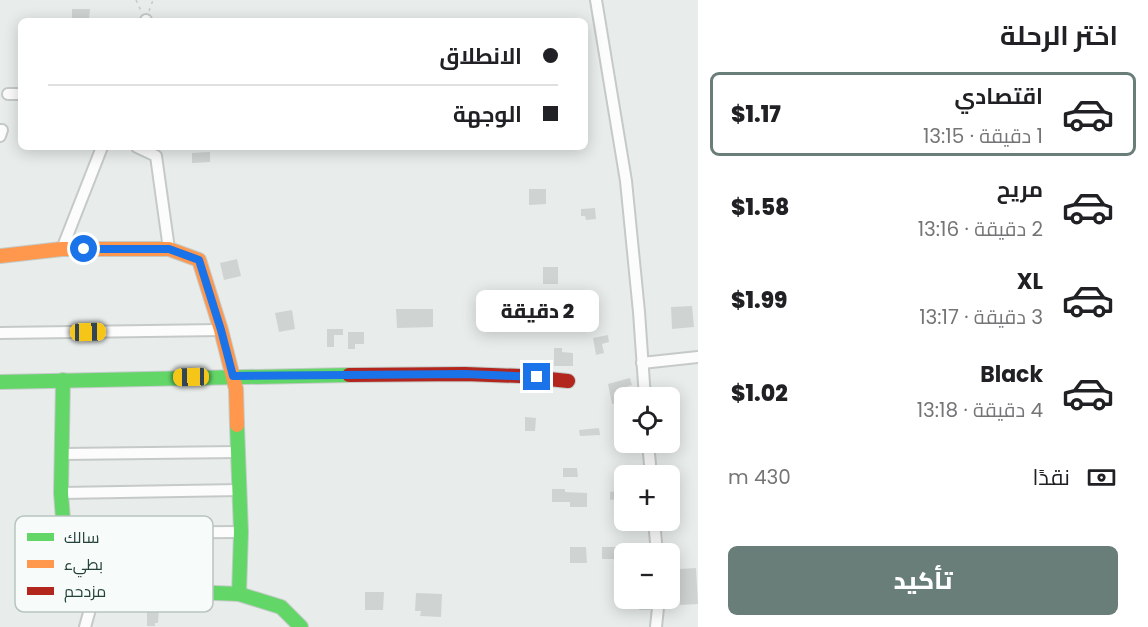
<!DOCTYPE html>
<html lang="ar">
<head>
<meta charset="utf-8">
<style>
  :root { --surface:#fff; --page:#f2f2f2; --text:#202124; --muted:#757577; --line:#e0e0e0; --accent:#697e78 }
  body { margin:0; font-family:Poppins,Cairo,sans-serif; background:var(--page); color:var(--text); direction:rtl; height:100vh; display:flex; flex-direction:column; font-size:22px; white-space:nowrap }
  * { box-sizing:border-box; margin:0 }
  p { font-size:20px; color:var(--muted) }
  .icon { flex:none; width:33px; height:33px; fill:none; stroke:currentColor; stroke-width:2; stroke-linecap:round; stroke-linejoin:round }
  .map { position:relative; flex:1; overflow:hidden; direction:ltr }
  .details { display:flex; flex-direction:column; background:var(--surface); width:450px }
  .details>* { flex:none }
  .banner { position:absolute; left:18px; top:18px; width:570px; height:132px; border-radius:9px; box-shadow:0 3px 15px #0003; direction:rtl; display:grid; align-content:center; height:132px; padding:0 30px; background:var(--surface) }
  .fabs { position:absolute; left:614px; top:387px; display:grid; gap:12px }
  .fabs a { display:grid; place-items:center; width:66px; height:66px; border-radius:9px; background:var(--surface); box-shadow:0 3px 15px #0003; font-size:30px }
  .end { position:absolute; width:27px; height:27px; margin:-14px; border:8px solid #1a73e8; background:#fff; box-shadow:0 0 0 3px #fff }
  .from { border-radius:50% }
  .bubble { position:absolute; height:42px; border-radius:9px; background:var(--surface); box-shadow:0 3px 15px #0003; font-size:20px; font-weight:800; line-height:42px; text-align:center; direction:rtl }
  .car { position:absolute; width:18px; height:36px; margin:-18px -9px; border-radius:8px; box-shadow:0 0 4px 2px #0007; background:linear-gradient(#f5c518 24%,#345 0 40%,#f5c518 0 76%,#345 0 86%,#f5c518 0) }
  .banner b { display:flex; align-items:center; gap:21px; height:57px; font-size:22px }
  .banner b+b { border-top:2px solid var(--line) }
  .banner i { width:15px; height:15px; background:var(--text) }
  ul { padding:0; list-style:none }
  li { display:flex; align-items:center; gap:18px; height:84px; margin:0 12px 9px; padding:0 18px; border:3px solid transparent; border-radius:9px }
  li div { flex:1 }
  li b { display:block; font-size:22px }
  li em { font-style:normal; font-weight:800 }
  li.on { border-color:var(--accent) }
  li>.icon { width:54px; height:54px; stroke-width:1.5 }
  h2 { padding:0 30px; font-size:27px; line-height:72px }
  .pay { display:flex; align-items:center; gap:15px; height:66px; padding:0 30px; font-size:22px }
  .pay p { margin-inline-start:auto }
  .button { display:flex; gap:12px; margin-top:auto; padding:12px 30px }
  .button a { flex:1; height:69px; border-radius:9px; background:var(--accent); color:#fff; font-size:24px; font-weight:800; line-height:69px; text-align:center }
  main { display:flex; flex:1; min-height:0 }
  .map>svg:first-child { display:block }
  .building { fill:#cfd4d2 }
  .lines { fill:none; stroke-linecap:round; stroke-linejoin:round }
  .street-casing { stroke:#c5cac8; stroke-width:14 }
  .fast-casing { stroke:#c3cbc8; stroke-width:16 }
  .slow-casing { stroke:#c3cbc8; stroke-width:16 }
  .jam-casing { stroke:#c3cbc8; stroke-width:16 }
  .path { stroke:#c3ccca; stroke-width:1.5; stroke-dasharray:3 4.5; stroke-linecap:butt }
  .street { stroke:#fcfcfc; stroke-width:10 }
  .fast { stroke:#63d668; stroke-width:14 }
  .slow { stroke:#ff974d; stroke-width:14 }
  .jam { stroke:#b3261e; stroke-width:14 }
  .route { stroke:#1a73e8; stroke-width:8 }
  .key { fill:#f7fbf9; stroke:#b8c4c0; stroke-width:1.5 }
  .key-label { font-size:16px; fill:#24423a }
</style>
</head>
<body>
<main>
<section class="details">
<h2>اختر الرحلة</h2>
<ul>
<li class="on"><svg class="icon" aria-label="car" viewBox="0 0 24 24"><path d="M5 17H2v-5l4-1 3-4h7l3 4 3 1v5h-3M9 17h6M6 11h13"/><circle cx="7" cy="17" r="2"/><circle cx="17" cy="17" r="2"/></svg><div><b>اقتصادي</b><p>1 دقيقة · 13:15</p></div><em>$1.17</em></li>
<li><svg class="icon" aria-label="car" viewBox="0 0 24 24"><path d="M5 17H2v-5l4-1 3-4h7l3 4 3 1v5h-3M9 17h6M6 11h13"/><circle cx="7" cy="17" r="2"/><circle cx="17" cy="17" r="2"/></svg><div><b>مريح</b><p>2 دقيقة · 13:16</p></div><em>$1.58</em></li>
<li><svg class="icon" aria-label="car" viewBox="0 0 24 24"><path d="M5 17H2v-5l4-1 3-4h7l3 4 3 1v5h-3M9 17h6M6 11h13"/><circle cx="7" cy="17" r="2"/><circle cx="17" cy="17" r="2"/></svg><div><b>XL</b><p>3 دقيقة · 13:17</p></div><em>$1.99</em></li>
<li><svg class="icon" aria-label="car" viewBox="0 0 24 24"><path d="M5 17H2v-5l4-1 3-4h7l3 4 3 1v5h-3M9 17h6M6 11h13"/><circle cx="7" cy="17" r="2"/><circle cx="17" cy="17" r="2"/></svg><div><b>Black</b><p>4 دقيقة · 13:18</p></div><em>$1.02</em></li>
</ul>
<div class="pay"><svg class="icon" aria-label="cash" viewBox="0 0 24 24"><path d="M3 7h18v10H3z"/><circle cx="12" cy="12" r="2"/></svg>نقدًا<p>430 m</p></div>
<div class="button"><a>تأكيد</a></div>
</section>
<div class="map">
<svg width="698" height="627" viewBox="0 0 698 627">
  <rect width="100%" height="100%" fill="#e8edeb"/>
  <g class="building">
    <polygon points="72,9 90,9 89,19 72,19"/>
    <polygon points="210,152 210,162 192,163 192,153"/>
    <polygon points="529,189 546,189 546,204 529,205"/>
    <polygon points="595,208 596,219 586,220 585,216 581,216 581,209"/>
    <polygon points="237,259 241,276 224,280 220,263"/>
    <rect x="543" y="267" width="15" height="17"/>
    <polygon points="507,294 522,294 522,308 508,308"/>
    <polygon points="692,306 694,327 672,329 671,307"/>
    <polygon points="396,309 433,309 433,327 397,328"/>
    <polygon points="292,310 295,329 279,332 275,313"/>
    <polygon points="327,329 343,329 343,335 334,335 334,347 327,347"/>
    <polygon points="348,332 364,332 364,344 355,344 355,349 348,349"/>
    <polygon points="608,335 609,342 602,344 604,353 596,355 593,338"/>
    <polygon points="554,348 562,348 562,352 573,353 573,366 554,366"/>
    <polygon points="630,378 632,385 626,387 628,398 624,398 624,402 612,404 608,384"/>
    <polygon points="525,417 536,418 535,431 525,431"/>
    <polygon points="599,428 600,435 580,436 579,430"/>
    <polygon points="563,468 577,468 578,477 563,477"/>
    <polygon points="552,489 565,489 565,492 587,493 587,507 570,507 570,502 552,502"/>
    <polygon points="624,490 624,498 610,500 610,492"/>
    <polygon points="570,547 586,547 587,563 570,563"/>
    <rect x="602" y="547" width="18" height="12"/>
    <polygon points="696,568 698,604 680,605 679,569"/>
    <polygon points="365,592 384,592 383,610 365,610"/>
    <polygon points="416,593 442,594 441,617 420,616 421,611 415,611"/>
    <polygon points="640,598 651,598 650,610 639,610"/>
    <polygon points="147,608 159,608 158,623 155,623 155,626 147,626"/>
  </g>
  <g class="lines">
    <g class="street-casing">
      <g id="street">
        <polyline points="596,0 626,181 639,312 645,398"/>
        <polyline points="146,21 146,20"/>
        <polyline points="8,94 21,94"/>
        <polyline points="0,130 2,130 0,136"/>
        <polyline points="137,147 156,156 169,249"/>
        <polyline points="62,249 102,147"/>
        <polyline points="0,333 221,330"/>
        <polyline points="642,363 698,357"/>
        <polyline points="648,442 651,476"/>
        <polyline points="62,454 239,452"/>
        <polyline points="61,493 240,490"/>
        <polyline points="654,520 657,554"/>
        <polyline points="64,533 241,532"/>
        <polyline points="85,627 96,588"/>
        <polyline points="656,627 659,598"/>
      </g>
    </g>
    <g class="fast-casing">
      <g id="fast">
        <polyline points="63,380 61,493 64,533 74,580 96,588 239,594 281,607 301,627"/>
        <polyline points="0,382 349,375"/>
        <polyline points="237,425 241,532 239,594"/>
      </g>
    </g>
    <g class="slow-casing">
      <polyline id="slow" points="0,256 62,249 169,249 199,260 221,330 236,389 237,425"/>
    </g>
    <g class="jam-casing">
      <polyline id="jam" points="349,375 465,374 520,376 568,381"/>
    </g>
    <g class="path">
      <polyline points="136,0 142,13"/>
      <polyline points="149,11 153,0"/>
    </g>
    <use href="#street" class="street"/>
    <use href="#fast" class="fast"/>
    <use href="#slow" class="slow"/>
    <use href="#jam" class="jam"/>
  </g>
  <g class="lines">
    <polyline class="route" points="84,249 169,249 199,260 221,330 233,376 465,374 537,377"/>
  </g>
  <rect x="15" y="516" width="198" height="96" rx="9" class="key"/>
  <rect x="27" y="533" width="27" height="8" fill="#63d668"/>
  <rect x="27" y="560" width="27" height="8" fill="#ff974d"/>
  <rect x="27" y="587" width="27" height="8" fill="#b3261e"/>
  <g class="key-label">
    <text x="64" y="543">سالك</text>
    <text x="64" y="570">بطيء</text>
    <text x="64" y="597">مزدحم</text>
  </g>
</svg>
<div class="fabs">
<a><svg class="icon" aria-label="locate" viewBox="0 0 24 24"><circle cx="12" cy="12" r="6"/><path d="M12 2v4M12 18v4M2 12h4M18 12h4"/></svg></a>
<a>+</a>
<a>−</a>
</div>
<i class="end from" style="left:84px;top:249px"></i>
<i class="end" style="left:537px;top:377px"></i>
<div class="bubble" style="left:476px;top:290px;width:123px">2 دقيقة</div>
<i class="car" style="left:88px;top:332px;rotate:89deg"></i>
<i class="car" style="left:191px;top:377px;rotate:269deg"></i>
<div class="banner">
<b><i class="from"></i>الانطلاق</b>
<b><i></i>الوجهة</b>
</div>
</div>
</main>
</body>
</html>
